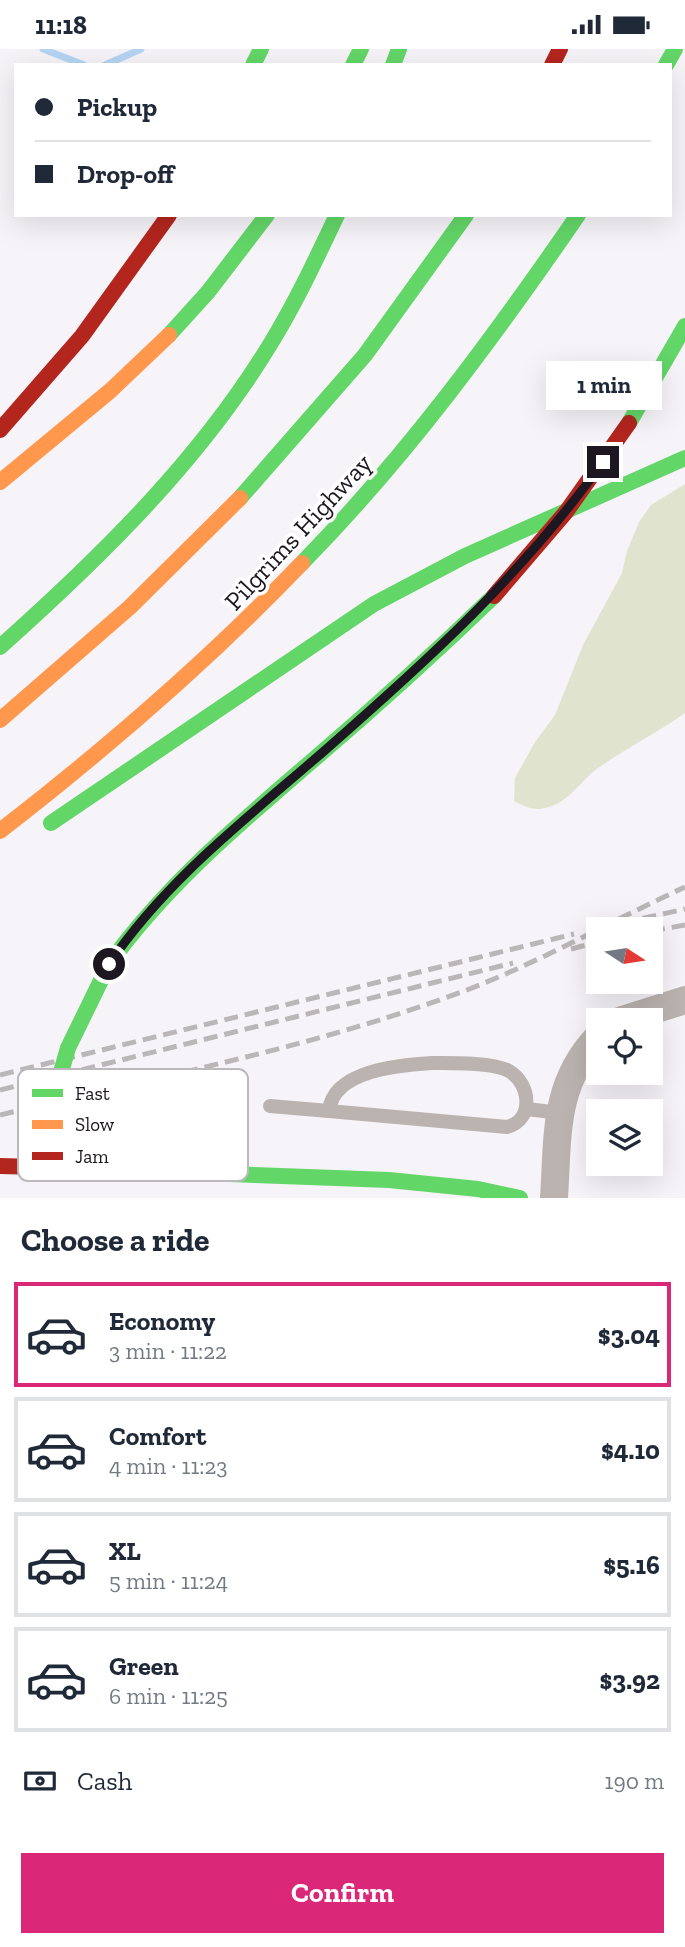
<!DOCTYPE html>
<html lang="en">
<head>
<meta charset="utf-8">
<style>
  :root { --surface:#fff; --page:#f6f6f7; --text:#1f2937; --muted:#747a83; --line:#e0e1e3; --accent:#db2777 }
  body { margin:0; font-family:"Zilla Slab",serif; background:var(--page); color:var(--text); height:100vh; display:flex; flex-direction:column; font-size:26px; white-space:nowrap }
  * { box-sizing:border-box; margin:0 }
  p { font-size:23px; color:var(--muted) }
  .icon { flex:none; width:38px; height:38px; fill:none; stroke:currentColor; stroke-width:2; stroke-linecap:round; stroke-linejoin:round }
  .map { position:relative; height:1149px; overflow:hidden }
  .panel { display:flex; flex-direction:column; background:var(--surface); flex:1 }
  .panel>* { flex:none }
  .banner { position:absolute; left:14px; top:14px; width:658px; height:154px; border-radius:0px; box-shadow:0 7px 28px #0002; display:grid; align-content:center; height:154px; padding:0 21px; background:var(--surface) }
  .needle { width:46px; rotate:102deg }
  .tools { position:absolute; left:586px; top:868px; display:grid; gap:14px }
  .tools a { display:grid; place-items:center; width:77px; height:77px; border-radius:0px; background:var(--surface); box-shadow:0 7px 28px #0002; font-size:35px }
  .end { position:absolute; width:32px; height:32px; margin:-16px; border:9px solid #1c1720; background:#fff; box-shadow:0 0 0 4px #fff }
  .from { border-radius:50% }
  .bubble { position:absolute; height:49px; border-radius:0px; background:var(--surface); box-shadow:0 7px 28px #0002; font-size:23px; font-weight:700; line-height:49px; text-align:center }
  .banner b { display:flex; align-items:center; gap:24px; height:66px; font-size:26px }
  .banner b+b { border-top:2px solid var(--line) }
  .banner i { width:18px; height:18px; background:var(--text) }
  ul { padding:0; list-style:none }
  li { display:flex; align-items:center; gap:21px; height:105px; margin:0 14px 10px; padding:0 7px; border:4px solid var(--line); border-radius:0px }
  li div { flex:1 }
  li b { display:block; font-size:26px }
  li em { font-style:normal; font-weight:700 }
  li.active { border-color:var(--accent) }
  li>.icon { width:63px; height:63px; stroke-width:1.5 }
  h2 { padding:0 21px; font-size:32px; line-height:84px }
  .pay { display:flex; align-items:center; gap:18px; height:77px; padding:0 21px; font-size:26px }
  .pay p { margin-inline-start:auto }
  .primary-button { display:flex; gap:14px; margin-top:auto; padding:14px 21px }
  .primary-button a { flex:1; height:80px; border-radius:0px; background:var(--accent); color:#fff; font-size:28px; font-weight:700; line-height:80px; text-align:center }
  .status { display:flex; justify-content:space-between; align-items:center; height:49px; padding:0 35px; background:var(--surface); direction:ltr }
  .status svg { height:19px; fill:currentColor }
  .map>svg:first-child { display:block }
  .green { fill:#e0e4cf }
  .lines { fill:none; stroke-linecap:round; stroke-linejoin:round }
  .stream { stroke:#b5d5f3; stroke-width:7 }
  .lane { stroke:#bbb3b0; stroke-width:14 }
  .street { stroke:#bbb3b0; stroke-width:28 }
  .fast { stroke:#63d668; stroke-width:16 }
  .slow { stroke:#ff974d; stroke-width:16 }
  .jam { stroke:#b3261e; stroke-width:16 }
  .rail { stroke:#bbb6b8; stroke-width:5; stroke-dasharray:14 7; stroke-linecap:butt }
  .fast-bridge { stroke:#63d668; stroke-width:16 }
  .jam-bridge { stroke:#b3261e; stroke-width:16 }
  .route { stroke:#1c1720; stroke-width:9 }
  .labels { text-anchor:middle; stroke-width:7; stroke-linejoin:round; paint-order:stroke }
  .street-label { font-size:26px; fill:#1c1720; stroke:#fff }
  .key { fill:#fff; stroke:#bbb9bc; stroke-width:2 }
  .key-label { font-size:19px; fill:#1c1720 }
</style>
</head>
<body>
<div class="status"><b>11:18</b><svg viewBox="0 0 49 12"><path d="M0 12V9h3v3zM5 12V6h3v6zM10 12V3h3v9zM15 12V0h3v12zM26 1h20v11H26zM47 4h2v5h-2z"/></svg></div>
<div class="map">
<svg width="685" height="1149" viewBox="0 0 685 1149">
  <rect width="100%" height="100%" fill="#f7f4f9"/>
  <path class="green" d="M685,435V664C658,683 629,698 601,717C581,730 570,754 545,759C534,762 523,757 514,752L515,729L535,693L555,666L583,596L622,524L627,502L639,473L651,456Z"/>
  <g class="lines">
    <g class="stream">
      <polyline points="43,0 84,16"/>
      <polyline points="105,16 141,0"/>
    </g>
    <g class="lane">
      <path d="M432,1014C451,1014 494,1013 509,1022C531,1035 534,1071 507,1078L329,1062C333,1021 400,1016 432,1014Z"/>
      <polyline points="270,1057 329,1062"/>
      <polyline points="527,1060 560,1064"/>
    </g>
    <g class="street">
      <polyline points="622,971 685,951"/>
      <path d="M554,1149C558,1088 553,1035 598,988"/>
    </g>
    <g class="fast">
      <polyline points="253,16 261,0"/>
      <polyline points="353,16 361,0"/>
      <polyline points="393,16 399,0"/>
      <polyline points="666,16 675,0"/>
      <polyline points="169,286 208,243 267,166"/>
      <polyline points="629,374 685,277"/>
      <polyline points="240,449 365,306 466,166"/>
      <path d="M302,514C406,408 494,288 578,166"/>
      <path d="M0,598C103,506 203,408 274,289C298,249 317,208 337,166"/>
      <polyline points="51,774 374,555 465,507 685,409"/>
      <path d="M109,915C166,836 239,775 312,712C374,659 435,604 494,547"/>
      <polyline points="39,1118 389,1131 478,1140 520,1149"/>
    </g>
    <g class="slow">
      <polyline points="0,433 110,342 169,286"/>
      <polyline points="0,671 130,558 240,449"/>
      <path d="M0,782C107,699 208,612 302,514"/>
      <polyline points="39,1118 42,1089"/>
    </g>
    <g class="jam">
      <polyline points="552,16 560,0"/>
      <polyline points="0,381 82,287 169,166"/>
      <polyline points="0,1117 39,1118"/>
    </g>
    <g class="rail">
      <polyline points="622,874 685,860"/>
      <polyline points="651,882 685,876"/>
      <polyline points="571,900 598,893"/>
      <polyline points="0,1026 574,885"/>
      <polyline points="0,1041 513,914"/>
      <path d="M0,1066C148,1030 301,1001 445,949C528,920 605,875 685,838"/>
    </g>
    <polyline class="fast-bridge" points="42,1089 68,999 109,915"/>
    <polyline class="jam-bridge" points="494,547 566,463 629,374"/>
  </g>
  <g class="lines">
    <path class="route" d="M109,915C166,831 247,769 323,703C427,612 522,526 603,413"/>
  </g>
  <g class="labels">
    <g class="street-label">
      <text transform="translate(298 483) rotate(-47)" y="9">Pilgrims Highway</text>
    </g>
  </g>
  <rect x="18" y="1020" width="230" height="112" rx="10" class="key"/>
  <rect x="32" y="1040" width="31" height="8" fill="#63d668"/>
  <rect x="32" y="1071" width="31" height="9" fill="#ff974d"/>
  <rect x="32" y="1103" width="31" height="8" fill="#b3261e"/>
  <g class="key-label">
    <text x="75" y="1051">Fast</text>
    <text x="75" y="1082">Slow</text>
    <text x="75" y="1114">Jam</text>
  </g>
</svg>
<div class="tools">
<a><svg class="needle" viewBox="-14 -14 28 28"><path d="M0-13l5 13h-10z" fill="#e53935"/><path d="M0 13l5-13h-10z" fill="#747a83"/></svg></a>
<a><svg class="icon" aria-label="locate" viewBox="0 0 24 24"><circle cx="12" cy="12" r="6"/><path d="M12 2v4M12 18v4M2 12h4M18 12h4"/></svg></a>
<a><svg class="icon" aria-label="layers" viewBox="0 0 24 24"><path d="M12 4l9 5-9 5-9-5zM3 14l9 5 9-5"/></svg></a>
</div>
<i class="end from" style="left:109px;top:915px"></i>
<i class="end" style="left:603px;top:413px"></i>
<div class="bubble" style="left:546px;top:312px;width:116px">1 min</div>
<div class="banner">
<b><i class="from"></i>Pickup</b>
<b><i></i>Drop-off</b>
</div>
</div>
<section class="panel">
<h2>Choose a ride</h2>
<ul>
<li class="active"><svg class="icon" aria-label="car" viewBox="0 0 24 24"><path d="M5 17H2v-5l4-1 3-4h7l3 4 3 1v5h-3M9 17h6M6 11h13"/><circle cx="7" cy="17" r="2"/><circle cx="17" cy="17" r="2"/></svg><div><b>Economy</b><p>3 min · 11:22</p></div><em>$3.04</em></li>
<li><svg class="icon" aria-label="car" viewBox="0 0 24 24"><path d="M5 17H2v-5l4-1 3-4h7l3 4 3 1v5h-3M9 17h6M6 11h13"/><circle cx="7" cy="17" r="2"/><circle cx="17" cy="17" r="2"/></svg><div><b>Comfort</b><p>4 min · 11:23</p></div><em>$4.10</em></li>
<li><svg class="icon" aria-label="car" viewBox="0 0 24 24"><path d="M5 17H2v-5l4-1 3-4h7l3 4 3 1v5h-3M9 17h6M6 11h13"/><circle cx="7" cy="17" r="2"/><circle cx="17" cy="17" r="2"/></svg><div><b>XL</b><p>5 min · 11:24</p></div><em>$5.16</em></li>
<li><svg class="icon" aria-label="car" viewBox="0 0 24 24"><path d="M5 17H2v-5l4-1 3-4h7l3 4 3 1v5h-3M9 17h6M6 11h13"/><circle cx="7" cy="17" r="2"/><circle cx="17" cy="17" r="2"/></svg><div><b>Green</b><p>6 min · 11:25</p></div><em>$3.92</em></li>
</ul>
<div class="pay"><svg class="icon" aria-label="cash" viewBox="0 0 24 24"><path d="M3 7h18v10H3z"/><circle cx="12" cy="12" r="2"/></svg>Cash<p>190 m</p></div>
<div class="primary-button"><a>Confirm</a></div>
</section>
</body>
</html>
